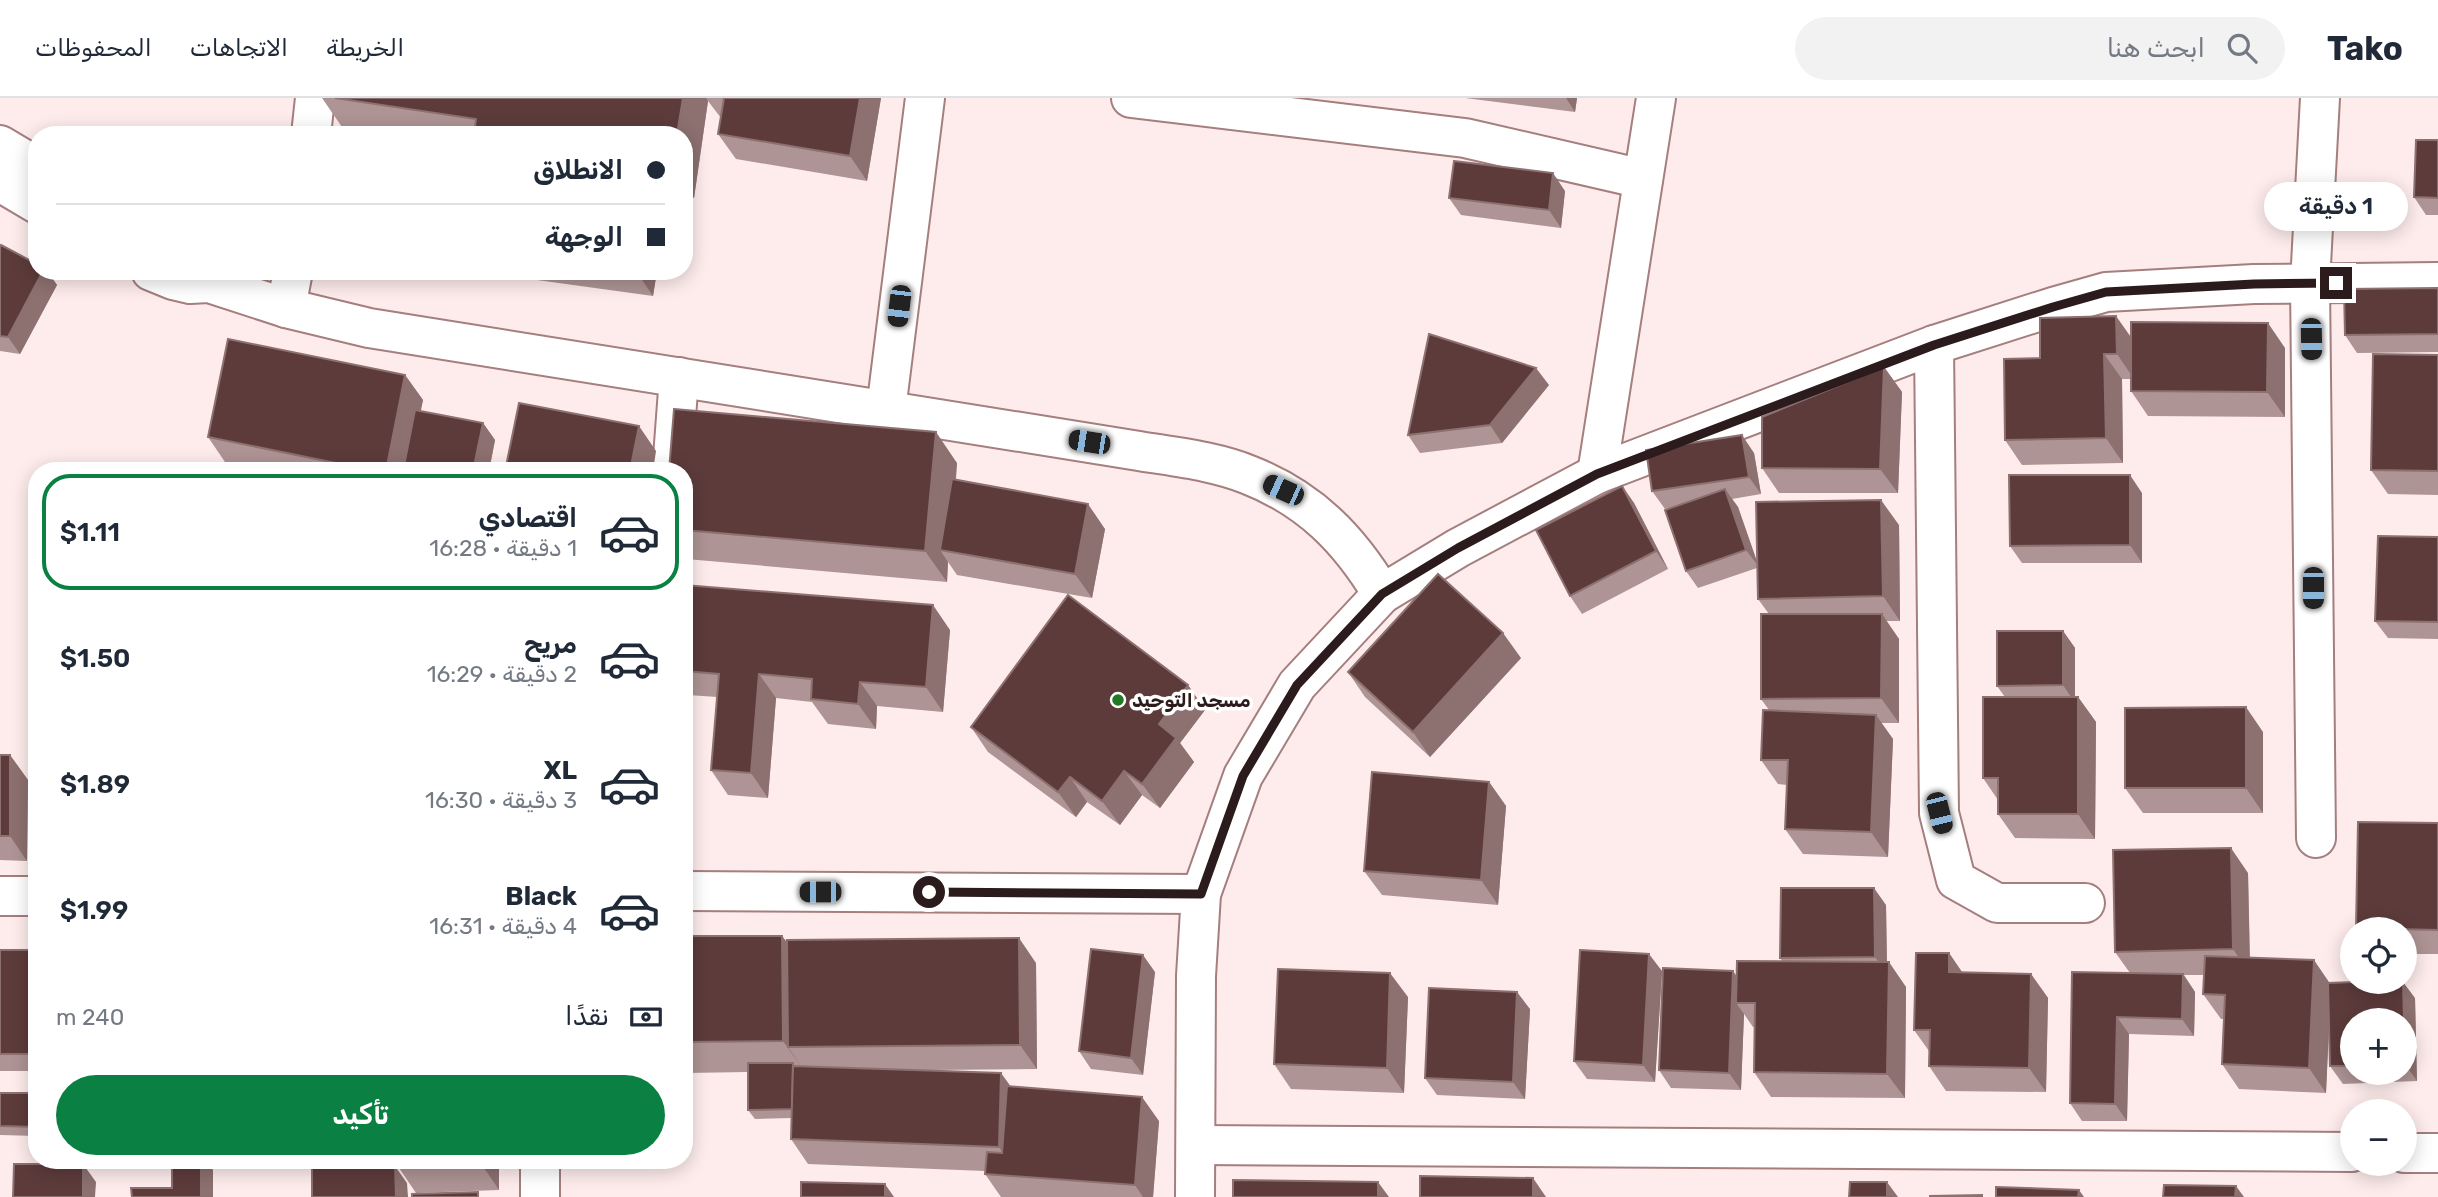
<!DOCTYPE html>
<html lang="ar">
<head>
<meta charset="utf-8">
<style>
  :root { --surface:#fff; --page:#f2f2f3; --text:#1f2937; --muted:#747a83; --line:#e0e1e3; --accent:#0b8043 }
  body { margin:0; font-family:Rubik,Cairo,sans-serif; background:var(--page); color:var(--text); direction:rtl; height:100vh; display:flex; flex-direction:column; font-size:26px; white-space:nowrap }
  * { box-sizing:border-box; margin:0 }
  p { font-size:23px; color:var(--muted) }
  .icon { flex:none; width:38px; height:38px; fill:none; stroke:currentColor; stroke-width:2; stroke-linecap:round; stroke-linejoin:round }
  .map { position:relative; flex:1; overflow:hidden; direction:ltr }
  .panel { position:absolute; left:28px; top:364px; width:665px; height:707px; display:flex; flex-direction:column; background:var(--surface); border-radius:28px; box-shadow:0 4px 18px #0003; direction:rtl }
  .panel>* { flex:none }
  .top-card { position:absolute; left:28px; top:28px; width:665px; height:154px; border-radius:28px; box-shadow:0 4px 18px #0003; direction:rtl; display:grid; align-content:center; height:154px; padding:0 28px; background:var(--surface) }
  .tools { position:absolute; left:2340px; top:819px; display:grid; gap:14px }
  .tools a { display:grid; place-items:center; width:77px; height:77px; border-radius:50%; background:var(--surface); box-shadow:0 4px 18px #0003; font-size:35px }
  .end { position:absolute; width:32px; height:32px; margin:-16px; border:9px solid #2b1b1c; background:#fff; box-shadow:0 0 0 4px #fff }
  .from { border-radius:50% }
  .bubble { position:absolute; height:49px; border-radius:24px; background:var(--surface); box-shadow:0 4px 18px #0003; font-size:23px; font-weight:600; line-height:49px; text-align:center; direction:rtl }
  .car { position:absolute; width:21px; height:42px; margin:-21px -10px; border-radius:9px; box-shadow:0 0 5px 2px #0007; background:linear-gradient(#222 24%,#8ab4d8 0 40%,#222 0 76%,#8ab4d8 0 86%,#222 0) }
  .top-card b { display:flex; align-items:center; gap:24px; height:66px; font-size:26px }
  .top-card b+b { border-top:2px solid var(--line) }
  .top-card i { width:18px; height:18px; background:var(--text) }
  ul { padding:12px 0 0; list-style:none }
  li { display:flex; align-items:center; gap:21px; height:116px; margin:0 14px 10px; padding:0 14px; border:4px solid transparent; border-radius:28px }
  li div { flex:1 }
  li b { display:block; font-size:26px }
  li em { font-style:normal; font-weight:600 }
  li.active { border-color:var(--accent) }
  li>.icon { width:63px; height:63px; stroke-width:1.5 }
  .pay { display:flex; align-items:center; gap:18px; height:77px; padding:0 28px; font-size:26px }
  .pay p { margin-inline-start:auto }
  .cta { display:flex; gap:14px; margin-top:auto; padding:14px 28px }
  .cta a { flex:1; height:80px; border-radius:42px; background:var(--accent); color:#fff; font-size:28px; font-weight:600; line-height:80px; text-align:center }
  header { display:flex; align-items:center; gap:42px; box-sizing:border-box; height:98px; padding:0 35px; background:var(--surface); border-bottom:2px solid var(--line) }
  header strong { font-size:33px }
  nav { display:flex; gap:38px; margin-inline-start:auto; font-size:24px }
  .search { width:490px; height:63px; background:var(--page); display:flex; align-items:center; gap:18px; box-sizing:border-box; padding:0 24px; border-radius:38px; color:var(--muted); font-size:26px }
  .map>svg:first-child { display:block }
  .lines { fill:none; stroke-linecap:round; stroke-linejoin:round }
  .minor-casing { stroke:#a57e7e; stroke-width:42 }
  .minor { stroke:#fff; stroke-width:38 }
  .wall { fill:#ae9494; fill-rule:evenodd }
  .shaded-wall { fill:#8d7070 }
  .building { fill:#5d3b3b; stroke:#8d7070; stroke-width:2 }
  .route { stroke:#2b1b1c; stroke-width:9 }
  .poi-dot { fill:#237824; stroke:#fefefe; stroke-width:2.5 }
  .labels { text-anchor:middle; stroke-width:7; stroke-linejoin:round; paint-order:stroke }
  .poi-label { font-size:19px; font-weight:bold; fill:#2b1b1c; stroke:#fefefe; text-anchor:start }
</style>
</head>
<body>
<header>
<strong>Tako</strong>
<div class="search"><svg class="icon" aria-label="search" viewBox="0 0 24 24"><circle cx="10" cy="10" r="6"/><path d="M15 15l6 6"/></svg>ابحث هنا</div>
<nav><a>الخريطة</a><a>الاتجاهات</a><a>المحفوظات</a></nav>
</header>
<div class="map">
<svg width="2438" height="1099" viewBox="0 0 2438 1099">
  <rect width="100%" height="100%" fill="#feecec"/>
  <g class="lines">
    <g class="minor-casing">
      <g id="minor">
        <polyline points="1131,0 1465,40 1643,81"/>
        <polyline points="311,37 315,0"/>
        <polyline points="0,47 37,69"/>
        <polyline points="0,84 37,106"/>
        <path d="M151,173L173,182L190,186L209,185L286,210L369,230L1139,353C1175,359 1215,363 1249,377C1310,401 1349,441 1382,496"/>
        <polyline points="286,210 293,173"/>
        <polyline points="1934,247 1939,715 1956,782 1997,805 2085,805"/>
        <polyline points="886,312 925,0"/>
        <polyline points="672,373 679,279"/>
        <polyline points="1597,376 1656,0"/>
        <polyline points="2316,740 2310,185 2320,0"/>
        <polyline points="684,793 1201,796"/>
        <polyline points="0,798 37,798"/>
        <polyline points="1196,1047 2352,1054"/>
        <polyline points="2404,1055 2438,1055"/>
        <polyline points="540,1062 540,1099"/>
        <polyline points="1195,1099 1196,878 1201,796 1243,678 1297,587 1382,496 1458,450 1597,376 1934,247 2053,209 2106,194 2254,186 2438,184"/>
      </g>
    </g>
    <use href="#minor" class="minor"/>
  </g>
  <g class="wall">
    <polygon points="322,0 881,0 867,83 736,61 718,36 721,20 708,3 694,100 684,99 684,37 397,37 342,29"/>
    <polygon points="1465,0 1577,0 1575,14"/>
    <polygon points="2438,42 2438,117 2426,117 2414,99"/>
    <polygon points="1565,93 1561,130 1461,117 1449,100"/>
    <polygon points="0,149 37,173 47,173 57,187 20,256 0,253"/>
    <polygon points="471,173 657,173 653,198"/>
    <polygon points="2438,190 2438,254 2357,255 2345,237"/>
    <polygon points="2131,239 2285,250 2285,319 2148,318 2131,293 2131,281 2122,281 2123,365 2022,367 2005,342 2040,260"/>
    <polygon points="2438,257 2438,397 2388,396 2371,372"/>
    <polygon points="1884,269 1902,294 1898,395 1779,395 1762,370"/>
    <polygon points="405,277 423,302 420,313 483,325 495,342 489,373 270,373 225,364 208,339"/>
    <polygon points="1549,287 1502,345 1420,355 1408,337"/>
    <polygon points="1754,355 1761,396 1732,401 1738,409 1757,465 1899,427 1900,523 1886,523 1899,541 1899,625 1881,625 1893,641 1888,759 1803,756 1785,731 1787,687 1778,686 1761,662 1769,612 1761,601 1769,516 1758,501 1757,470 1698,490 1686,473 1670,410 1665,411 1652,393"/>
    <polygon points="957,365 956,382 1105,431 1092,500 957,477 948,464 947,484 686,461 684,459 684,373"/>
    <polygon points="1622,388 1634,405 1668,471 1582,516 1570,498"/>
    <polygon points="2142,395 2142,465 2022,465 2010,448"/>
    <polygon points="2438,439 2438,541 2388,540 2375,523"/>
    <polygon points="684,487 950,532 943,614 877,608 876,631 828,626 812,604 776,600 768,700 728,697 711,672 717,599 688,597 684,591"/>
    <polygon points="2063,533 2075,550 2075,599 2078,599 2096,624 2095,741 2015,740 1998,716 1998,702 1983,680 2005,599 1997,588"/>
    <polygon points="1521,560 1430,659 1365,599 1348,574"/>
    <polygon points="1188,587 1205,612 1180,645 1194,664 1160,710 1142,697 1120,727 1087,704 1076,719 988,654 971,629"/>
    <polygon points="2263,634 2263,715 2143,715 2125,690"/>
    <polygon points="0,654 0,657 10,657 28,682 27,763 0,762"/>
    <polygon points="1489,684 1506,708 1498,807 1382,797 1364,773"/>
    <polygon points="2438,725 2438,856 2404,856 2404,831 2356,830"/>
    <path d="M2248,775L2250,860L2329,885L2415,900L2417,983L2343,986L2330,968L2329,922L2326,995L2239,991L2222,966L2224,921H2221L2203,896L2204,877H2184L2195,894L2194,938L2129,936L2127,1023H2082L2070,1005L2130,875L2115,854ZM2352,922H2404V975H2352Z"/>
    <polygon points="1886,807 1887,864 1906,889 1905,1000 1771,999 1754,974 1755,929 1753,929 1744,916 1741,992 1671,990 1659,972 1733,873 1736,878 1783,864 1780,860"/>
    <polygon points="684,838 782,838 787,844 1036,865 1037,971 928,972 1010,988 1159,1023 1153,1099 1001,1099 985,1076 985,1073 808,1066 791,1041 791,1020 755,1021 748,1012 748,974 686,975 686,1016 684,1016"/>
    <rect x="0" y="852" width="37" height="121"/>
    <polygon points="1949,855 1962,874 2031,876 2048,900 2046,994 1946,993 1929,968 1929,953 1914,932"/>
    <polygon points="1662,873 1655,984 1587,981 1574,963"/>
    <polygon points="1155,874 1143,977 1091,971 1079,953"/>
    <polygon points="1408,899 1404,995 1291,991 1274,966"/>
    <polygon points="1530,911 1525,1001 1437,997 1425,980"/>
    <polygon points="0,995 37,995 37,1038 0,1037"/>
    <polygon points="398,1062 499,1062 499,1092 416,1095 399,1070"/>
  </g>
  <g class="shaded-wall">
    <polygon points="683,0 706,0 708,3 694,100 684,87 684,37 677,37"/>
    <polygon points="860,0 881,0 867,83 850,58"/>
    <polygon points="1566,0 1577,0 1575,14"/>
    <polygon points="1553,75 1565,93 1561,130 1549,112"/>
    <polygon points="43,173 47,173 57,187 20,256 8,239"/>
    <polygon points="636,173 657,173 653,198"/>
    <polygon points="2116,218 2133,242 2134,281 2117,256"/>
    <polygon points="2268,225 2285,250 2285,319 2267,294"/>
    <polygon points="2104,256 2122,281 2123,365 2106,340"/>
    <polygon points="1884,269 1902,294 1898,395 1880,371"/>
    <polygon points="1536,270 1549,287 1502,345 1490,327"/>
    <polygon points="405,277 423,302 409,373 386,373"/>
    <polygon points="483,325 495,342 489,373 473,373"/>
    <polygon points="639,328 656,353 653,373 630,373"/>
    <polygon points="936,334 957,365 949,454 940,452 948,464 947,484 925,453"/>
    <polygon points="1742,337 1754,355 1761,396 1749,379"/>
    <polygon points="2130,377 2142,395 2142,465 2130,447"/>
    <polygon points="1622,388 1634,405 1668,471 1656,453"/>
    <polygon points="1725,391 1738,409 1759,469 1746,452"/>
    <polygon points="1881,402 1899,427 1900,523 1883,498"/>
    <polygon points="1088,406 1105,431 1092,500 1075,476"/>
    <polygon points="933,507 950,532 943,614 926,589"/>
    <polygon points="1882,516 1899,541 1899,625 1881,600"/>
    <polygon points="2063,533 2075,550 2075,605 2063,587"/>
    <polygon points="1503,535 1521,560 1430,659 1413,634"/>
    <polygon points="759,576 776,600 768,700 751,675"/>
    <polygon points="860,584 877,608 876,631 858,606"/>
    <polygon points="1188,587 1205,612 1180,645 1194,664 1160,710 1142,686 1159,626"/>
    <polygon points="2078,599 2096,624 2095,741 2078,716"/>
    <polygon points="2246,609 2263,634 2263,715 2246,690"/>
    <polygon points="1876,617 1893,641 1888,759 1871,734"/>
    <polygon points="10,657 28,682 27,763 10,738"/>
    <polygon points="1124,673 1142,697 1120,727 1102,703"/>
    <polygon points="1070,679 1087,704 1076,719 1058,694"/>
    <polygon points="1489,684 1506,708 1498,807 1481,782"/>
    <polygon points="2231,750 2248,775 2250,876 2233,851"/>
    <polygon points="1874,790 1886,807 1887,876 1875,859"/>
    <polygon points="782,838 804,868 788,949 805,974 783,943"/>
    <polygon points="1019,840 1036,865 1037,971 1020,947"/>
    <polygon points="1949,855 1966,880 1949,874"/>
    <polygon points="1649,856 1662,873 1655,984 1643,967"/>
    <polygon points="1143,857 1155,874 1143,977 1131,960"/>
    <polygon points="2314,862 2331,887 2326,995 2309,970"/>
    <polygon points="1889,864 1906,889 1905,1000 1887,976"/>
    <polygon points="1733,873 1745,891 1736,905 1744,916 1741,992 1729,975"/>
    <polygon points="1390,875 1408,899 1404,995 1387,970"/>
    <polygon points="2031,876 2048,900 2046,994 2029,970"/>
    <polygon points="2183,876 2195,894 2194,938 2182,921"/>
    <polygon points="2403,884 2415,900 2417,983 2405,966"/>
    <polygon points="1517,894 1530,911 1525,1001 1513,984"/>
    <polygon points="2117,919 2129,936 2127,1023 2115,1006"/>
    <polygon points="684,973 686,975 686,1016 684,1014"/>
    <polygon points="1001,975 1019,1000 1016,1074 999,1049"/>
    <polygon points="1142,999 1159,1023 1153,1099 1143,1099 1135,1087"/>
    <polygon points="201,1062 206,1062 213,1072 213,1099 201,1099"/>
    <polygon points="482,1062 499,1062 499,1092 482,1067"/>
    <polygon points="83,1066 96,1084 95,1099 83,1099"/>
    <polygon points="395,1068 407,1085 408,1099 396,1099"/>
    <polygon points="1533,1080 1546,1099 1533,1099"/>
    <polygon points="1378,1084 1389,1099 1378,1099"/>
    <polygon points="1887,1084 1898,1099 1887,1099"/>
    <polygon points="885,1086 894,1099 885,1099"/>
    <polygon points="2236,1088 2244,1099 2235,1099"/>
    <polygon points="2079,1092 2084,1099 2078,1099"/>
  </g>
  <g class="building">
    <polygon points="335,0 683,0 677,37 474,37 476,21"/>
    <polygon points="724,0 860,0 850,58 718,36"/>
    <polygon points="318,32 350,37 317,37"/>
    <polygon points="2416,42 2438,42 2438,100 2414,99"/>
    <polygon points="1454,63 1553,75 1549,112 1449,100"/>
    <polygon points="1,147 37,166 37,173 43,173 8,239 0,238 0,149"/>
    <polygon points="2438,190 2438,236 2345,237 2344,191"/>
    <polygon points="2116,218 2117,256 2104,256 2106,340 2005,342 2004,261 2040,260 2040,220"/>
    <polygon points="2131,224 2268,225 2267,294 2131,293"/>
    <polygon points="1429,236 1536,270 1490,327 1408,337"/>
    <polygon points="228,241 405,277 386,373 375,373 208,339"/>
    <polygon points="2373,256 2438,257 2438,373 2371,372"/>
    <polygon points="1884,269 1880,371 1762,370 1762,319"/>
    <polygon points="519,305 639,328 630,373 505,373"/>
    <polygon points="674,311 936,334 925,453 684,432 684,373 669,373"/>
    <polygon points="415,312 483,325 473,373 403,373"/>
    <polygon points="1742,337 1749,379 1652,393 1646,352"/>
    <polygon points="2009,377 2130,377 2130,447 2010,448"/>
    <polygon points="952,381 1088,406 1075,476 940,452"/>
    <polygon points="1622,388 1656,453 1570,498 1536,432"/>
    <polygon points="1725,391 1746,452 1686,473 1665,412"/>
    <polygon points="1881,402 1883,498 1758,501 1756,404"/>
    <polygon points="2378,438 2438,439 2438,524 2375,523"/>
    <polygon points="1438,476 1503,535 1413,634 1348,574"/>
    <polygon points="684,487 933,507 926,589 860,584 858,606 811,601 812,581 759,576 751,675 711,672 719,576 684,573"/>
    <polygon points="1068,497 1188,587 1159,626 1176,640 1142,686 1124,673 1102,703 1070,679 1058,694 971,629"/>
    <polygon points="1761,516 1882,516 1881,600 1761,601"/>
    <polygon points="1997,533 2063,533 2063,587 1997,588"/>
    <polygon points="1983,599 2078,599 2078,716 1998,716 1998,680 1983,680"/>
    <polygon points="2246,609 2246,690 2125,690 2125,610"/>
    <polygon points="1763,612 1876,617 1871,734 1785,731 1788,662 1761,662"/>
    <rect x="0" y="657" width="10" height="81"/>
    <polygon points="1372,674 1489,684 1481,782 1364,773"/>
    <polygon points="2358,724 2438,725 2438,832 2356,830"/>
    <polygon points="2231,750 2233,851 2115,854 2113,752"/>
    <polygon points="1781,790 1874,790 1875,859 1780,860"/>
    <polygon points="684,838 782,838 783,943 684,944"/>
    <polygon points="1019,840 1020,947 788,949 787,842"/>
    <polygon points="1091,851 1143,857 1131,960 1079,953"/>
    <rect x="0" y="852" width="37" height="104"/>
    <polygon points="1580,852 1649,856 1643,967 1574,963"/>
    <polygon points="1916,855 1949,855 1949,874 2031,876 2029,970 1929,968 1930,932 1914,932"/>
    <polygon points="2205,858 2314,862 2309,970 2222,966 2225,897 2203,896"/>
    <polygon points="1737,863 1889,864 1887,976 1754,974 1755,905 1736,905"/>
    <polygon points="1663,870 1733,873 1729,975 1659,972"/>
    <polygon points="1278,871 1390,875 1387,970 1274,966"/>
    <polygon points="2072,874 2183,876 2182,921 2117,919 2115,1006 2070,1005"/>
    <polygon points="2355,884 2403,884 2404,922 2352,922 2352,968 2330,968 2328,885"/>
    <polygon points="1429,890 1517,894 1513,984 1425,980"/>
    <polygon points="748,965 793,965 792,1011 748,1012"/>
    <polygon points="793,968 1001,975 999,1049 791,1041"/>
    <polygon points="1007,988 1142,999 1135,1087 985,1076 987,1054 1002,1055"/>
    <polygon points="0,995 37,995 37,1029 0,1028"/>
    <polygon points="172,1062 201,1062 201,1099 132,1099 131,1090 172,1090"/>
    <polygon points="398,1062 482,1062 482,1067 399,1070"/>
    <polygon points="14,1066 83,1066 83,1099 13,1099"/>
    <polygon points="395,1068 396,1099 312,1099 312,1070"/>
    <polygon points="1420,1078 1533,1080 1533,1099 1420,1099"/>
    <polygon points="1233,1082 1378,1084 1378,1099 1233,1099"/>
    <polygon points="801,1084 885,1086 885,1099 801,1099"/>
    <polygon points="1850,1084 1887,1084 1887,1099 1849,1099"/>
    <polygon points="2164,1087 2236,1088 2235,1099 2163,1099"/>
    <polygon points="1996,1089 2079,1092 2078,1099 1996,1099"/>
    <polygon points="478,1094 478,1099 412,1099 412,1096"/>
    <polygon points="1982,1097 1982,1099 1930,1099 1930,1098"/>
  </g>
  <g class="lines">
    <polyline class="route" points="929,794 1201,796 1243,678 1297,587 1382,496 1458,450 1597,376 1934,247 2053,209 2106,194 2254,186 2336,185"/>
  </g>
  <circle class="poi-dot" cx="1118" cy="602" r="7"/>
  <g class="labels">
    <g class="poi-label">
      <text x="1132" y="609">مسجد التوحيد</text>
    </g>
  </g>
</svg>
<div class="tools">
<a><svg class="icon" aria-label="locate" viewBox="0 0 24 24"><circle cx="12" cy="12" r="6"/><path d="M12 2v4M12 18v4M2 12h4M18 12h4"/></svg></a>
<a>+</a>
<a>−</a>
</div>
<i class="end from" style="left:929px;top:794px"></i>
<i class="end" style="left:2336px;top:185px"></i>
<div class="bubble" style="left:2264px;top:84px;width:144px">1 دقيقة</div>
<i class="car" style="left:899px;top:208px;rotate:187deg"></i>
<i class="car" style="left:2311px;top:241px;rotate:179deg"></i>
<i class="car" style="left:1089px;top:344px;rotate:279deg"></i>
<i class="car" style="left:1283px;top:392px;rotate:294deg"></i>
<i class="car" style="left:2313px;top:490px;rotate:180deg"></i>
<i class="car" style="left:1939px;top:715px;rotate:166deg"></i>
<i class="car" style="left:820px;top:794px;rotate:270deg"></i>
<div class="top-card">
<b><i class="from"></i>الانطلاق</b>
<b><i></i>الوجهة</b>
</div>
<section class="panel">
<ul>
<li class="active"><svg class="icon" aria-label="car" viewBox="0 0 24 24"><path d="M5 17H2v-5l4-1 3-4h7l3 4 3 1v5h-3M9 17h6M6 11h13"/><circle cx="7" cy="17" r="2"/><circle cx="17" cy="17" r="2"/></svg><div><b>اقتصادي</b><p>1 دقيقة · 16:28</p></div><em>$1.11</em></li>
<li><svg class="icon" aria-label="car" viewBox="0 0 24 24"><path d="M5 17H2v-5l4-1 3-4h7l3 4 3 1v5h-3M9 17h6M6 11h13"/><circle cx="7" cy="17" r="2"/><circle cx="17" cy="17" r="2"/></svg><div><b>مريح</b><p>2 دقيقة · 16:29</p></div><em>$1.50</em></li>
<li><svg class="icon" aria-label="car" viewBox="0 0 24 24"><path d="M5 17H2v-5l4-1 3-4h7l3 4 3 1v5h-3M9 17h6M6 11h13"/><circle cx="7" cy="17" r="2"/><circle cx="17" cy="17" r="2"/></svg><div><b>XL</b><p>3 دقيقة · 16:30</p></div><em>$1.89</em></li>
<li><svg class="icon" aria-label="car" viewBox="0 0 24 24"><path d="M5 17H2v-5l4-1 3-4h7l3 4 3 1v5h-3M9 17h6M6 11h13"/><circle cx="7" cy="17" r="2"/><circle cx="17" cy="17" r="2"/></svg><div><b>Black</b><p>4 دقيقة · 16:31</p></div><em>$1.99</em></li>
</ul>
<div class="pay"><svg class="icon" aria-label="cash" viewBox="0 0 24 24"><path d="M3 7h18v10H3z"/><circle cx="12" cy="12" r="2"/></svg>نقدًا<p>240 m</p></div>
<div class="cta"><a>تأكيد</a></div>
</section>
</div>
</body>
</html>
